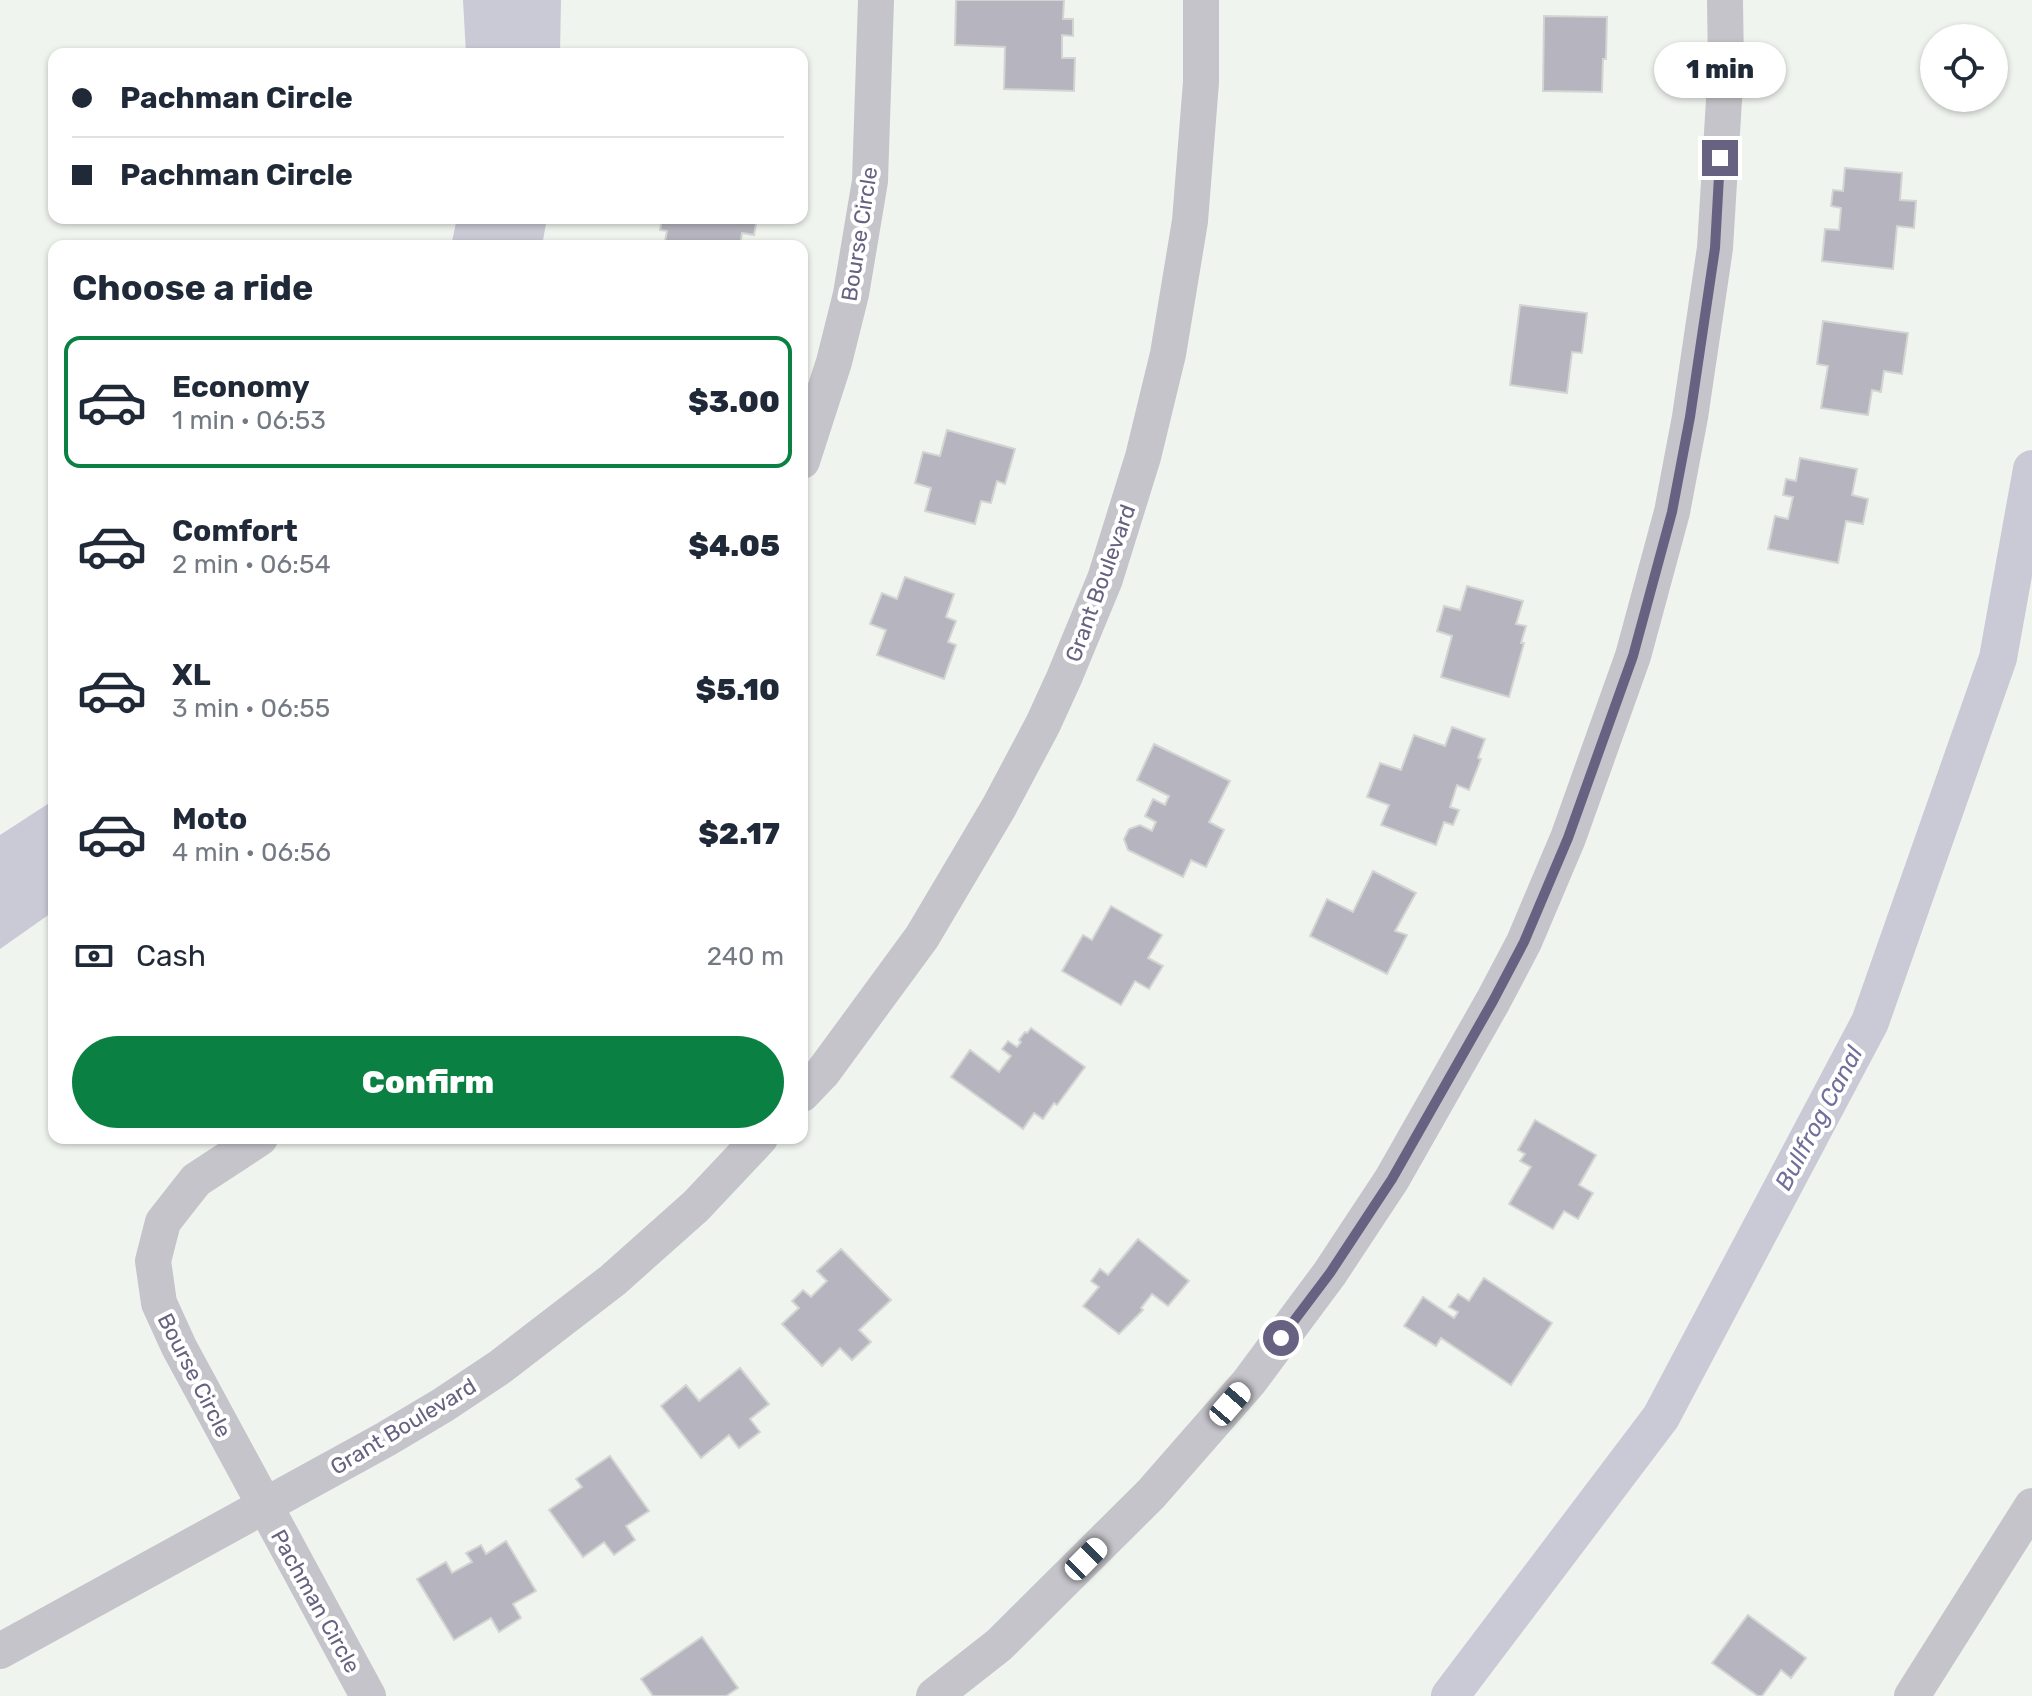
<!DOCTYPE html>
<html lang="en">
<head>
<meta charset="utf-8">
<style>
  :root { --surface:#fff; --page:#f2f2f3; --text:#1f2937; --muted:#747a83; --line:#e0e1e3; --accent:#0b8043 }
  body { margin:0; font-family:Rubik,sans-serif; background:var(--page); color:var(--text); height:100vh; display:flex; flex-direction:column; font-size:30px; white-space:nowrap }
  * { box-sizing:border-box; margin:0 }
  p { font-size:26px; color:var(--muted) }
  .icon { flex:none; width:44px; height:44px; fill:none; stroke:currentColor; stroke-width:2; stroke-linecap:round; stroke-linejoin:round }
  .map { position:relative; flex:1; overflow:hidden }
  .sheet { position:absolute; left:48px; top:240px; width:760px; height:904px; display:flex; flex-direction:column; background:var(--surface); border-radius:16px; box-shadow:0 2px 6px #0004 }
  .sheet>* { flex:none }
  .guide { position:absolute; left:48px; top:48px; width:760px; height:176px; border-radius:16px; box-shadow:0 2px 6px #0004; display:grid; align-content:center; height:176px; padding:0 24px; background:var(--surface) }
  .fabs { position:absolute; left:1920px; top:24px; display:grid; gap:16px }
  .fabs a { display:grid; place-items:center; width:88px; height:88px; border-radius:50%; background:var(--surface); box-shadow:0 2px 6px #0004; font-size:40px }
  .end { position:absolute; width:36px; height:36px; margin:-18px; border:10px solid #676281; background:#fff; box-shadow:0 0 0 4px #fff }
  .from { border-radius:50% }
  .bubble { position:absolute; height:56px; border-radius:28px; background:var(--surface); box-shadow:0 2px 6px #0004; font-size:26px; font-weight:800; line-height:56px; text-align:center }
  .car { position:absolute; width:24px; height:48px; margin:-24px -12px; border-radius:10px; box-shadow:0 0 6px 2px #0007; background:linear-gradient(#fff 24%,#345 0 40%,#fff 0 76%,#345 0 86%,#fff 0) }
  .guide b { display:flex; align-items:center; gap:28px; height:76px; font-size:30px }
  .guide b+b { border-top:2px solid var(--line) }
  .guide i { width:20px; height:20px; background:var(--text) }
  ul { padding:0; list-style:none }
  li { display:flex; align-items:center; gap:24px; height:132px; margin:0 16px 12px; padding:0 8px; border:4px solid transparent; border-radius:16px }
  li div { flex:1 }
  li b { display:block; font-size:30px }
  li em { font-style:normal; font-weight:800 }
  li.current { border-color:var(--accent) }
  li>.icon { width:72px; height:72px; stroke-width:1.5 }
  h2 { padding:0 24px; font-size:36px; line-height:96px }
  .pay { display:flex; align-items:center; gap:20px; height:88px; padding:0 24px; font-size:30px }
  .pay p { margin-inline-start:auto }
  .action { display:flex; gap:16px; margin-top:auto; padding:16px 24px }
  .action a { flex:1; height:92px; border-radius:48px; background:var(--accent); color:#fff; font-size:32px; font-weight:800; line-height:92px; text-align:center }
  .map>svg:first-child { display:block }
  .water { fill:#c9cad5 }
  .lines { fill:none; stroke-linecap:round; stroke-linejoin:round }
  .canal { stroke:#c9cad5; stroke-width:38 }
  .building { fill:#b6b5bf; stroke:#d3d5d2; stroke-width:2 }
  .minor { stroke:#c5c4ca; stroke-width:36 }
  .route { stroke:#676281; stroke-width:10 }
  .labels { text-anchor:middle; stroke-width:8; stroke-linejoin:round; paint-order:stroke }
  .street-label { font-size:22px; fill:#676281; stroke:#fff }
  .water-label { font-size:24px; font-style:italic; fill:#70709b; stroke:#fff }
</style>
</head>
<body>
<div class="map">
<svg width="2032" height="1696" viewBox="0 0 2032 1696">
  <rect width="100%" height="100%" fill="#f0f4ef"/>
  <g class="water">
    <polygon points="463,0 561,0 560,54 466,54"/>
    <polygon points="457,218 547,218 542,246 451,246"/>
    <polygon points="54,800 54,911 0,949 0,835"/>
  </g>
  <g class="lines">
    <polyline class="canal" points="1450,1696 1661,1417 1870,1022 1998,658 2032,469"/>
  </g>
  <g class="building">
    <polygon points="956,0 1064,0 1063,19 1073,19 1073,36 1062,35 1062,58 1075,58 1074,91 1004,89 1005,47 955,45"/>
    <polygon points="1544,16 1607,17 1606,59 1603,59 1602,92 1543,91"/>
    <polygon points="1845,168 1902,173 1900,200 1916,201 1914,228 1897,226 1893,269 1822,261 1825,229 1839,230 1841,208 1831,206 1833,190 1843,191"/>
    <polygon points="662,218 757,218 754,235 742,233 740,246 664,246 667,231 660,230"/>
    <polygon points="1520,305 1587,313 1582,353 1572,352 1567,393 1510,385"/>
    <polygon points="1823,321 1908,333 1902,374 1884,371 1881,392 1872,390 1868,415 1821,408 1828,366 1817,364"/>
    <polygon points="947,430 1015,449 1005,484 997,481 991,503 981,501 975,524 925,511 931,488 915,483 923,452 940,456"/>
    <polygon points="1800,458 1857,469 1852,495 1868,499 1863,524 1846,521 1838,563 1768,549 1775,516 1788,519 1793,497 1783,495 1786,479 1796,481"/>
    <polygon points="905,577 954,594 946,617 956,621 948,642 956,645 944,679 877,655 886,630 870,624 882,593 897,599"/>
    <polygon points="1467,586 1523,601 1516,624 1526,626 1521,643 1524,643 1509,697 1441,677 1452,636 1437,631 1444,606 1460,610"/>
    <polygon points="1452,727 1485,739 1478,758 1481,759 1469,790 1457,785 1450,807 1459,810 1453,825 1444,822 1436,845 1381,825 1389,805 1367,797 1380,763 1401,770 1414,735 1445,746"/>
    <polygon points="1154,744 1230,781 1209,822 1224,830 1206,867 1191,860 1183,877 1128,850 1124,839 1129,829 1140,825 1152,831 1156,822 1145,816 1153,799 1165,805 1169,796 1137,780"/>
    <polygon points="1373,871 1416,893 1395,931 1407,935 1387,974 1310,936 1327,899 1353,912"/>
    <polygon points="1111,906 1162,935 1148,958 1163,966 1149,989 1135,981 1121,1005 1062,971 1083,935 1092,940"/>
    <polygon points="1031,1028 1085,1067 1057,1105 1054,1103 1043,1119 1034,1113 1023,1129 951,1077 970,1050 999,1072 1011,1056 1002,1049 1008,1041 1017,1047 1021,1042 1019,1040 1025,1032 1027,1033"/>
    <polygon points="1535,1120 1596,1155 1579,1185 1593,1193 1578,1219 1564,1211 1553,1229 1509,1204 1531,1167 1520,1161 1525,1154 1518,1150"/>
    <polygon points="1138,1239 1189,1281 1168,1306 1152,1294 1141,1308 1143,1310 1119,1334 1083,1306 1099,1287 1091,1281 1100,1269 1108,1275"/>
    <polygon points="841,1249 891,1300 859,1330 871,1342 852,1360 840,1348 822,1366 782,1324 799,1308 792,1301 803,1290 811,1297 827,1281 817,1271"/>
    <polygon points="1484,1278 1552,1323 1511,1385 1441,1338 1436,1346 1404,1326 1423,1297 1454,1318 1458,1312 1449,1307 1458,1294 1469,1301"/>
    <polygon points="740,1368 769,1404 750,1419 760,1432 739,1448 729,1435 701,1458 661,1406 686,1385 699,1401"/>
    <polygon points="610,1456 649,1511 626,1526 635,1540 614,1555 604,1542 583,1557 549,1510 582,1487 576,1479"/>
    <polygon points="506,1541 536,1591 513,1604 521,1618 499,1632 491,1618 454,1640 417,1579 446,1562 452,1573 472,1562 466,1553 481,1545 486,1554"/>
    <polygon points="1748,1615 1806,1658 1791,1678 1781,1670 1762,1696 1758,1696 1712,1663"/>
    <polygon points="702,1637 738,1688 726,1696 653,1696 641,1679"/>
  </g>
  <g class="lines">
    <g class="minor">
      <polyline points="802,461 834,362 851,294 870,181 876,0"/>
      <polyline points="802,1094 823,1072 922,937 999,807 1043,724 1064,678 1105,579 1143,457 1168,354 1190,221 1201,82 1201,0"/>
      <polyline points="260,1138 196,1180 163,1222 153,1261 159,1303 179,1347 368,1696"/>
      <polyline points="0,1651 386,1439 443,1405 500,1367 613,1280 696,1206 760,1138"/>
      <polyline points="934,1696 999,1645 1151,1494 1249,1382 1330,1273 1392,1179 1493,1001 1524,942 1568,838 1633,656 1672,512 1690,417 1715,248 1726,67 1725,0"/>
      <polyline points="1912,1696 2032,1506"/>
    </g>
  </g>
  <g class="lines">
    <polyline class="route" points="1281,1338 1330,1273 1392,1179 1493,1001 1524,942 1568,838 1633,656 1672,512 1690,417 1715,248 1720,158"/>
  </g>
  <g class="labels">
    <g class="street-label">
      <text transform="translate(859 234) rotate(-81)" y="8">Bourse Circle</text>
      <text transform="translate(1100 583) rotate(-70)" y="8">Grant Boulevard</text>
      <text transform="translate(195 1375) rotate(63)" y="8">Bourse Circle</text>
      <text transform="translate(403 1426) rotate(-31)" y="8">Grant Boulevard</text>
      <text transform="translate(316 1601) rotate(61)" y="8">Pachman Circle</text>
    </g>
    <g class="water-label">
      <text transform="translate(1819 1118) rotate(-62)" y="8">Bullfrog Canal</text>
    </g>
  </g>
</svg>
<div class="fabs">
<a><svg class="icon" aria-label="locate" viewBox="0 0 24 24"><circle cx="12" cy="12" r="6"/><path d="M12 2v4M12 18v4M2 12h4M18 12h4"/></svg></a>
</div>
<i class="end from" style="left:1281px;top:1338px"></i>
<i class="end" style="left:1720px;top:158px"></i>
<div class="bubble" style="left:1654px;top:42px;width:132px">1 min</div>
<i class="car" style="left:1230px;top:1404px;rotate:41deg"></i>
<i class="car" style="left:1086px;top:1559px;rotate:45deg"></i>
<div class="guide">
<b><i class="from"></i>Pachman Circle</b>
<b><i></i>Pachman Circle</b>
</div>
<section class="sheet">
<h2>Choose a ride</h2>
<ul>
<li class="current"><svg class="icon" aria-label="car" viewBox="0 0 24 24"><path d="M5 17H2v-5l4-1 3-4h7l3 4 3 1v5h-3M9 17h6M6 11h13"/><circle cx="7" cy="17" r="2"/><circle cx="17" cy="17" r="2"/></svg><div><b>Economy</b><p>1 min · 06:53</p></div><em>$3.00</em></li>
<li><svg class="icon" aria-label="car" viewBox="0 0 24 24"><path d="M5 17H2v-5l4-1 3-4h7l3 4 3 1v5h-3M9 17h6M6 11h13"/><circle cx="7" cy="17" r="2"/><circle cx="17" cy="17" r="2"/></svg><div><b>Comfort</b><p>2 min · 06:54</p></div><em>$4.05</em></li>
<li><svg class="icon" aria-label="car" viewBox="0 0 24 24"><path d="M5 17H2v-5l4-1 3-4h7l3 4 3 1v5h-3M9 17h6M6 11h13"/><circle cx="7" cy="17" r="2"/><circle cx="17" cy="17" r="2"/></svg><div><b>XL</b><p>3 min · 06:55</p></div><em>$5.10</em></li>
<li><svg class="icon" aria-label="car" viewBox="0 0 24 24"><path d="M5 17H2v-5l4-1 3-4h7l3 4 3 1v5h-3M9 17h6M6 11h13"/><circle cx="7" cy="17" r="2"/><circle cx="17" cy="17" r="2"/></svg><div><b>Moto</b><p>4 min · 06:56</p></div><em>$2.17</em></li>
</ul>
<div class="pay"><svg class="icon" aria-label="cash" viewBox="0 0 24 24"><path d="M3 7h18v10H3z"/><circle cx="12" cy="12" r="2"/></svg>Cash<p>240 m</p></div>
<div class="action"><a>Confirm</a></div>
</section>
</div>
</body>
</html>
